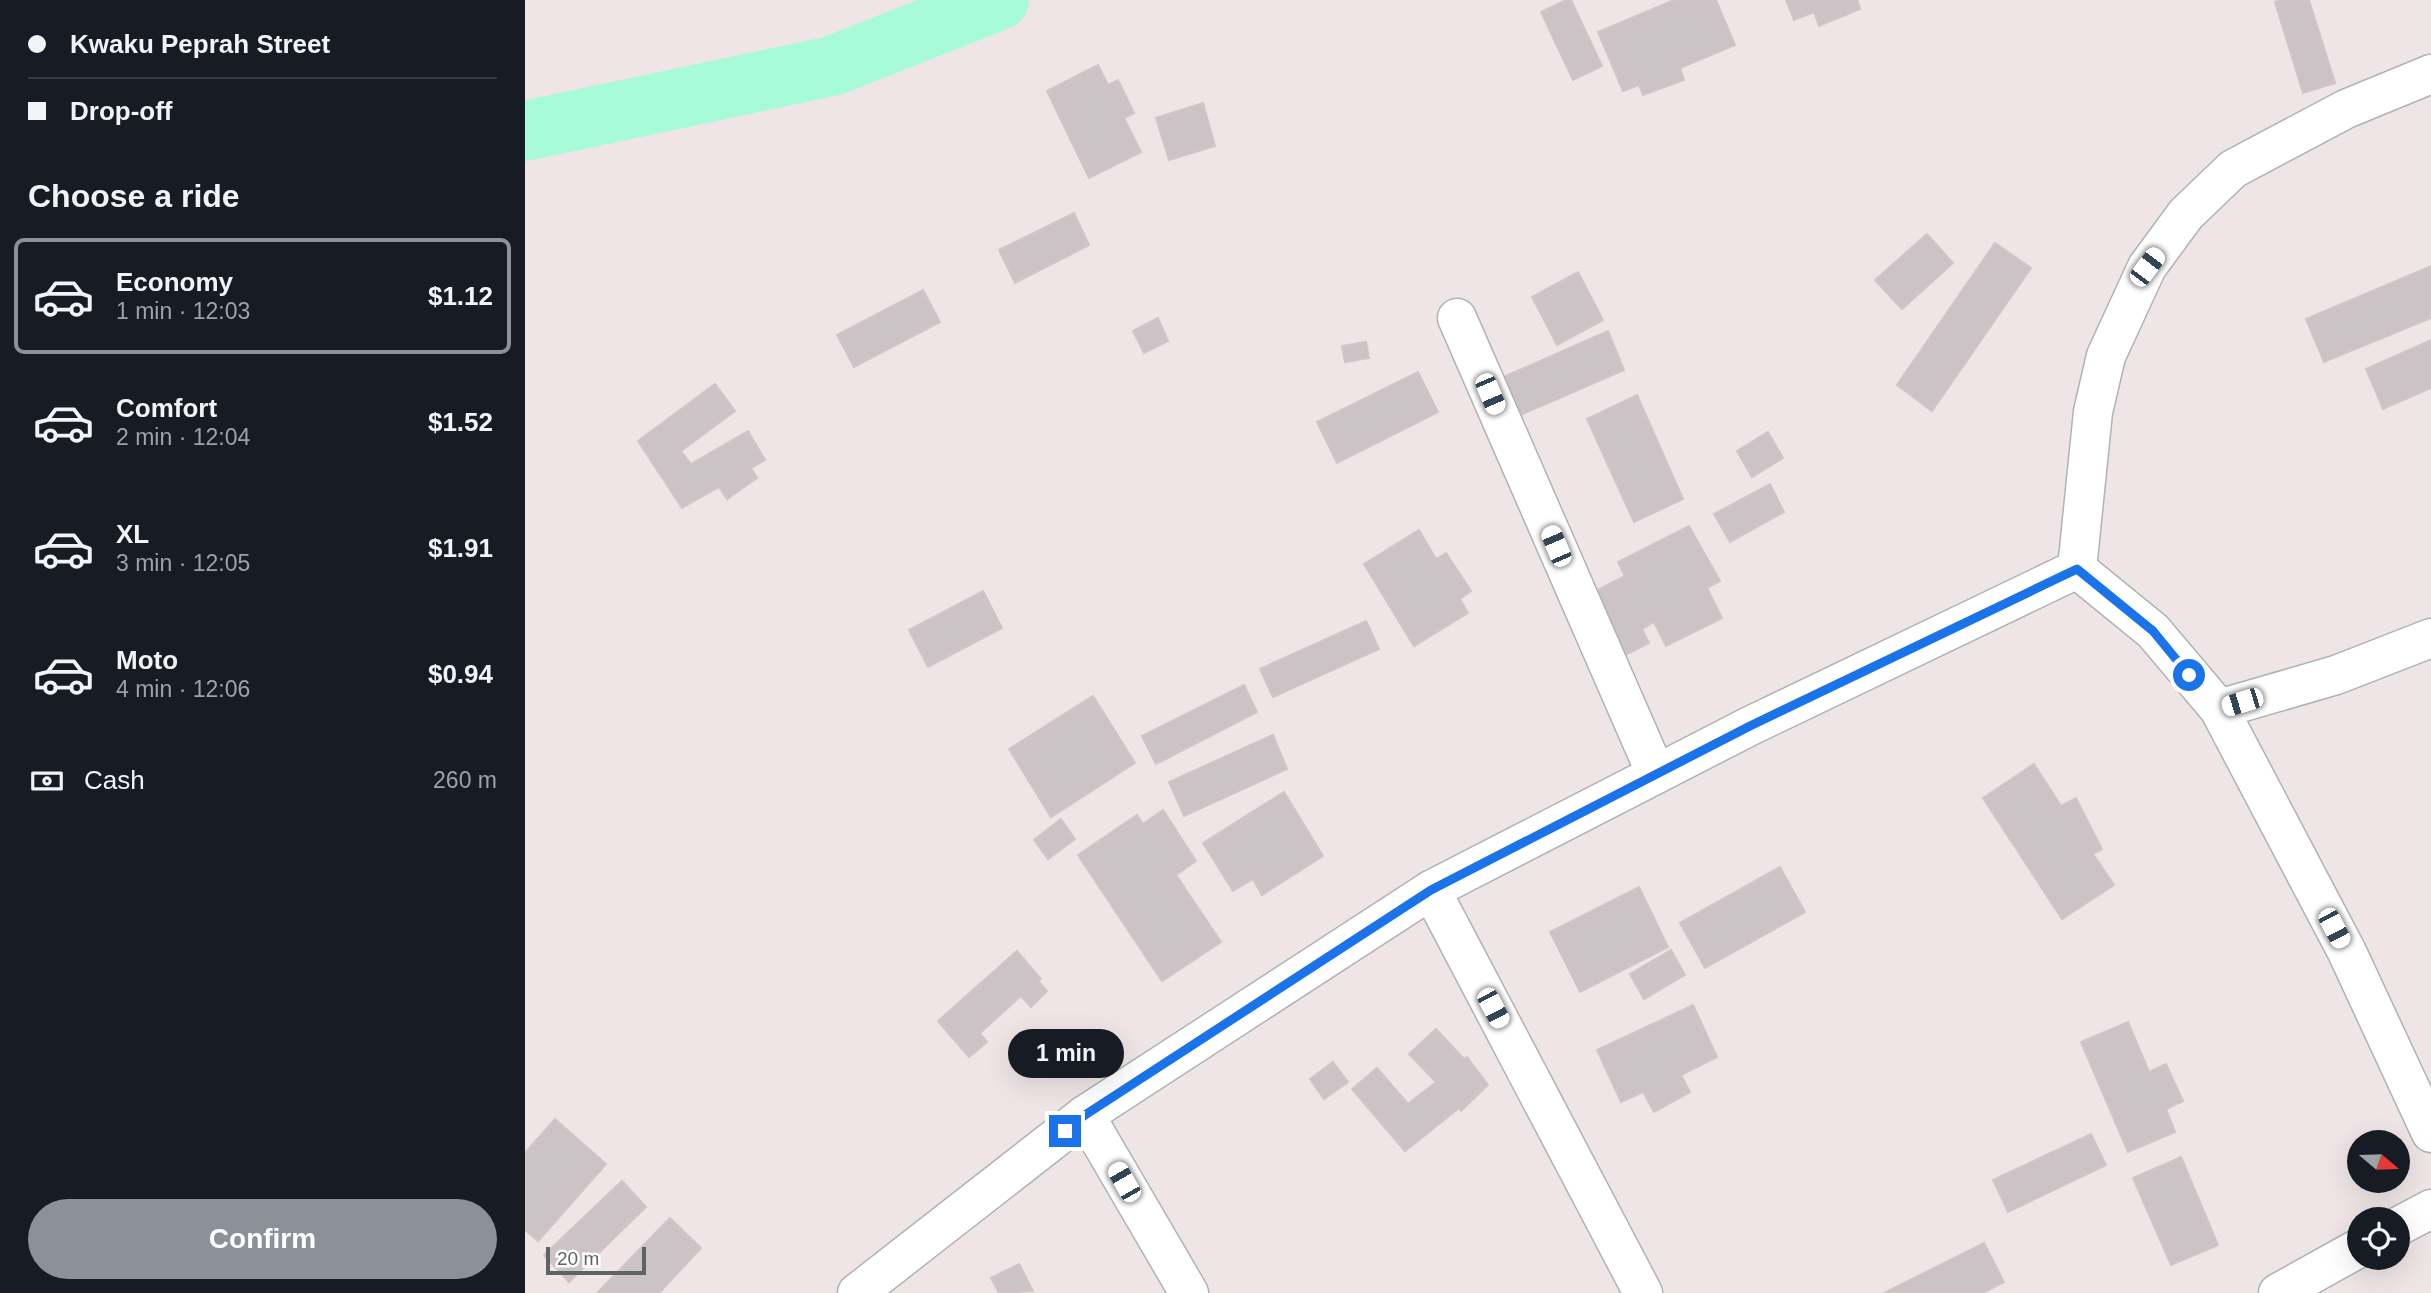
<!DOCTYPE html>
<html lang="en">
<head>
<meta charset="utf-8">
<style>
  :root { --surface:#171b24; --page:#20242c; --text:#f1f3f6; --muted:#9ea1a6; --line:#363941; --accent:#8c9099 }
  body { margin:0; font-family:Arial,sans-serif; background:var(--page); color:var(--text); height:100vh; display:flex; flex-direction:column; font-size:26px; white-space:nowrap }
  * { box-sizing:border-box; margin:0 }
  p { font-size:23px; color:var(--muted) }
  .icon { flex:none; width:38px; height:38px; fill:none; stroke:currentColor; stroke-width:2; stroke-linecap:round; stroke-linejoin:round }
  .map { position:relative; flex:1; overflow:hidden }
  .details { display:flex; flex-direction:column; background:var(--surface); width:525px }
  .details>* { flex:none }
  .guide { display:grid; align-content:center; height:154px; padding:0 28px; background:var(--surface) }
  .needle { width:46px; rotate:109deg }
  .controls { position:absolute; left:1822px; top:1130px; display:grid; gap:14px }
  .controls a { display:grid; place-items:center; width:63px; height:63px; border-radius:50%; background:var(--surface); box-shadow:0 7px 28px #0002; font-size:35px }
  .scale { position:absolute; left:21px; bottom:18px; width:100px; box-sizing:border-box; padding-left:7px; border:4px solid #5d6562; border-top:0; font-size:19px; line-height:24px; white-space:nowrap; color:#5d6562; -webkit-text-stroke:5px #fff; paint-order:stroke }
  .end { position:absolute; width:32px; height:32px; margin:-16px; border:9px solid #1a73e8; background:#fff; box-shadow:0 0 0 4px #fff }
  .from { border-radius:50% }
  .bubble { position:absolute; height:49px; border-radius:24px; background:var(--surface); box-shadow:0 7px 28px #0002; font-size:23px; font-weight:700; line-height:49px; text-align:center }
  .car { position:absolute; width:21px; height:42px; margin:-21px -10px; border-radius:9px; box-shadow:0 0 5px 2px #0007; background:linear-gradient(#fff 24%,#345 0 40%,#fff 0 76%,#345 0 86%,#fff 0) }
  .guide b { display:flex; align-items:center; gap:24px; height:66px; font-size:26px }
  .guide b+b { border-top:2px solid var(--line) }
  .guide i { width:18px; height:18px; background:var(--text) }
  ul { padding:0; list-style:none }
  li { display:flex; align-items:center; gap:21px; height:116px; margin:0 14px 10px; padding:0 14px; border:4px solid transparent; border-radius:10px }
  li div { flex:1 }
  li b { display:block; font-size:26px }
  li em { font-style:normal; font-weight:700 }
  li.active { border-color:var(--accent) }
  li>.icon { width:63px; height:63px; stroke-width:1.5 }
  h2 { padding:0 28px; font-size:32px; line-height:84px }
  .pay { display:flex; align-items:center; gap:18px; height:77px; padding:0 28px; font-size:26px }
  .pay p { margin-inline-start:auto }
  .button { display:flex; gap:14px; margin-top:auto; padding:14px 28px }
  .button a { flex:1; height:80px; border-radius:42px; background:var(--accent); color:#fff; font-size:28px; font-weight:700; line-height:80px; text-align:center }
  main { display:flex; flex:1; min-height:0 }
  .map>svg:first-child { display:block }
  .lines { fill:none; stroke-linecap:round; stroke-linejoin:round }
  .river { stroke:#a8fbd8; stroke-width:60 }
  .building { fill:#ccc3c6; stroke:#d3c4c6; stroke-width:2 }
  .minor-casing { stroke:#aeb4b3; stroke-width:41 }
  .minor { stroke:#fff; stroke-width:38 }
  .route { stroke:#1a73e8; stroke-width:9 }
</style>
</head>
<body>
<main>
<section class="details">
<div class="guide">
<b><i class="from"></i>Kwaku Peprah Street</b>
<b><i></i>Drop-off</b>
</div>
<h2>Choose a ride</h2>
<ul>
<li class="active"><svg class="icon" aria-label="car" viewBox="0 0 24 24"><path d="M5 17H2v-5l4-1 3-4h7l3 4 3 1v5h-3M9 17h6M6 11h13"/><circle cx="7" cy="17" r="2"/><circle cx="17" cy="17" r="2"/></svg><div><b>Economy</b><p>1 min · 12:03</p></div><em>$1.12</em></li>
<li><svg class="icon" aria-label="car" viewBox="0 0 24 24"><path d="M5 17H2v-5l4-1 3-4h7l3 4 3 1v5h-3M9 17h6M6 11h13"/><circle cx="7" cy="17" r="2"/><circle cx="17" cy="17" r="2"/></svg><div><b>Comfort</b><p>2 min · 12:04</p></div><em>$1.52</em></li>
<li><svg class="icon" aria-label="car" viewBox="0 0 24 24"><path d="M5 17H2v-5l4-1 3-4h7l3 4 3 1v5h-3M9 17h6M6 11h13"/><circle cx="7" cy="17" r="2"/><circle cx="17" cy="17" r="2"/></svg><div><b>XL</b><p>3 min · 12:05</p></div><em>$1.91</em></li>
<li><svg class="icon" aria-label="car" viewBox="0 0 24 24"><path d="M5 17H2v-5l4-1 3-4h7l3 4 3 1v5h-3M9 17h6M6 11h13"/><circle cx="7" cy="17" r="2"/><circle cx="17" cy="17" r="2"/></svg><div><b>Moto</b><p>4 min · 12:06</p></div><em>$0.94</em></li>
</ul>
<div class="pay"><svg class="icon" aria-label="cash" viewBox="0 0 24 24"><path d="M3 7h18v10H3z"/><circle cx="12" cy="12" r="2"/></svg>Cash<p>260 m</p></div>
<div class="button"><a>Confirm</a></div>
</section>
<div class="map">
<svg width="1906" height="1293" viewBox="0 0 1906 1293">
  <rect width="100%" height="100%" fill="#efe5e6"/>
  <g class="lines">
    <polyline class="river" points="0,131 307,66 474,0"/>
  </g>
  <g class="building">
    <polygon points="1041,0 1046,0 1077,66 1048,80 1016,12"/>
    <polygon points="1149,0 1191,0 1210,45 1155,68 1159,80 1118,95 1114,85 1098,91 1073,32"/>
    <polygon points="1261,0 1332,0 1335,9 1294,26 1289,12 1269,20"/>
    <polygon points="1756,0 1784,0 1810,83 1778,93 1750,2"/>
    <polygon points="573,65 583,85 593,80 609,113 599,118 616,152 564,178 522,91"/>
    <polygon points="678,103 690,146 644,160 631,118"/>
    <polygon points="549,213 564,245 490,283 474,250"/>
    <polygon points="1402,234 1428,263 1377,309 1350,280"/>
    <polygon points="1470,243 1506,268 1407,411 1372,385"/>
    <polygon points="1906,266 1906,318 1799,362 1781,319"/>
    <polygon points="1053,272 1078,320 1032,345 1007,297"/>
    <polygon points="398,290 415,322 329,367 312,335"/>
    <polygon points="633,318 643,341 619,353 608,331"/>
    <polygon points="1083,331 1099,370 991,417 974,379"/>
    <polygon points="1906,340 1906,388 1858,409 1841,369"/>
    <polygon points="841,342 844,358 820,362 817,346"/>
    <polygon points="893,372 913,412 812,463 792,422"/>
    <polygon points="190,384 210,411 156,451 166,464 223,431 240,460 226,468 232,478 202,499 194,487 157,508 113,441"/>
    <polygon points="1112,395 1158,499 1109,522 1062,419"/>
    <polygon points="1243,432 1258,458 1227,477 1212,451"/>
    <polygon points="1245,484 1259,512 1205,542 1189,514"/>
    <polygon points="1164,526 1195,581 1182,588 1197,618 1141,646 1129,622 1117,629 1124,643 1094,658 1061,596 1100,576 1093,562"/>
    <polygon points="894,530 911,559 921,553 946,591 935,599 943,613 889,646 839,564"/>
    <polygon points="458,591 477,628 403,667 384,630"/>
    <polygon points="841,621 854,649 748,697 735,669"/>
    <polygon points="719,685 732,712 631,764 617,736"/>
    <polygon points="568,696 610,763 526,817 484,749"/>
    <polygon points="748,735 762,769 659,816 644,782"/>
    <polygon points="1509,764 1536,806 1551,798 1577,849 1568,854 1589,885 1537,919 1458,798"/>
    <polygon points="759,792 798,856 737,895 728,879 708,891 678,843"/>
    <polygon points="638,810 671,861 651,875 696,942 637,981 553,855 612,815 618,824"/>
    <polygon points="536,819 550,839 523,859 509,840"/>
    <polygon points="1255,867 1280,912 1180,968 1155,923"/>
    <polygon points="1114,887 1143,947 1055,992 1025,932"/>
    <polygon points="1146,950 1160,975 1119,999 1105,974"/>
    <polygon points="492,951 516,979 513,981 522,991 506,1007 496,996 455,1033 462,1042 444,1057 413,1021"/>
    <polygon points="1168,1005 1192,1057 1156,1075 1165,1092 1129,1112 1118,1092 1096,1102 1072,1050"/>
    <polygon points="1603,1022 1624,1072 1641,1064 1658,1101 1641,1109 1650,1132 1603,1152 1556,1042"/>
    <polygon points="911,1029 939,1059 942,1057 963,1085 936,1111 934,1108 880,1151 827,1089 852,1068 883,1104 911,1082 884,1054"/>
    <polygon points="808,1062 823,1082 799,1099 785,1079"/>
    <polygon points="30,1119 81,1164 13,1241 0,1230 0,1153"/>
    <polygon points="1566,1134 1581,1165 1483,1212 1468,1180"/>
    <polygon points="1656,1157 1693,1245 1646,1265 1608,1178"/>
    <polygon points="97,1181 121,1207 44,1282 19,1255"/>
    <polygon points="145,1218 176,1248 134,1293 72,1293"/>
    <polygon points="1459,1243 1479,1282 1458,1293 1359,1293"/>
    <polygon points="494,1264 508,1291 474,1293 466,1278"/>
  </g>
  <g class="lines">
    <g class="minor-casing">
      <g id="minor">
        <polyline points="932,318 1131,774"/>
        <polyline points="1552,569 1628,631 1694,709 1822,952 1906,1133"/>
        <polyline points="1552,569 1568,412 1581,356 1622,267 1661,214 1708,169 1821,109 1906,74"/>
        <polyline points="1694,709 1811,675 1906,638"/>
        <polyline points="560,1115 664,1293"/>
        <polyline points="1872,1227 1906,1209"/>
        <polyline points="332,1293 560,1115 906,890"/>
        <polyline points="1118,1293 906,890 1225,726 1552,569"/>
        <polyline points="1753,1293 1834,1248"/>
      </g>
    </g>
    <use href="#minor" class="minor"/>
  </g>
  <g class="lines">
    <polyline class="route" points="540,1131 560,1115 906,890 1225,726 1552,569 1628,631 1664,675"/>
  </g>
</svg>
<div class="controls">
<a><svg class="needle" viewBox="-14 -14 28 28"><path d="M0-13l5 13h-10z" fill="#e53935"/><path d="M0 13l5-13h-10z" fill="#9ea1a6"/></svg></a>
<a><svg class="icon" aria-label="locate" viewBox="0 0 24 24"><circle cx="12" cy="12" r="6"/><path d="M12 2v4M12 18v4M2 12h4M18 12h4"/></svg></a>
</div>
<div class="scale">20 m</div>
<i class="end from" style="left:1664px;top:675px"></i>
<i class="end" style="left:540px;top:1131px"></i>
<div class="bubble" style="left:483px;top:1029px;width:116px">1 min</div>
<i class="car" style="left:1622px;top:267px;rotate:37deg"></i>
<i class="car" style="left:965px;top:394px;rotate:157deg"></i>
<i class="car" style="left:1031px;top:546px;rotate:337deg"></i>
<i class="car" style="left:1717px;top:702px;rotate:253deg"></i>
<i class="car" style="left:1809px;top:928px;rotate:152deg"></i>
<i class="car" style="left:968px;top:1008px;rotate:152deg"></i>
<i class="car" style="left:599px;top:1182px;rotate:330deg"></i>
</div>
</main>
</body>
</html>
